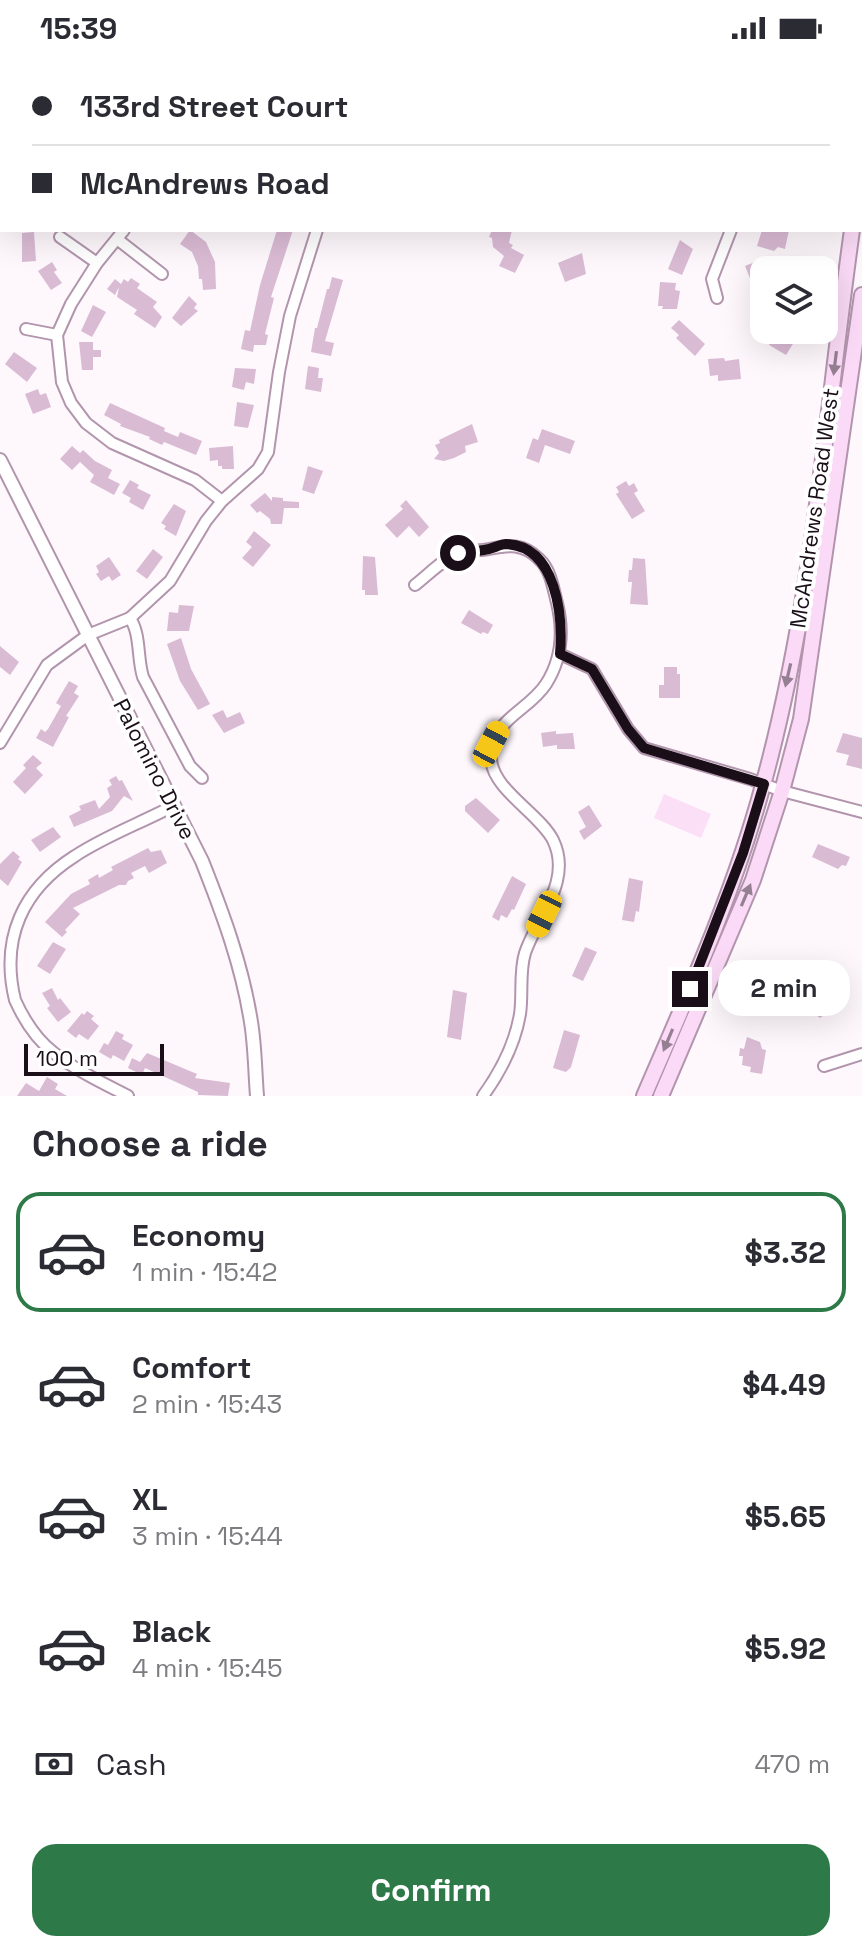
<!DOCTYPE html>
<html lang="en">
<head>
<meta charset="utf-8">
<style>
  :root { --surface:#fff; --page:#f2f2f3; --text:#2b2b33; --muted:#7c7c81; --line:#e1e1e2; --accent:#2d7a48 }
  body { margin:0; font-family:"Space Grotesk",sans-serif; background:var(--page); color:var(--text); height:100vh; display:flex; flex-direction:column; font-size:30px; white-space:nowrap }
  * { box-sizing:border-box; margin:0 }
  p { font-size:26px; color:var(--muted) }
  .icon { flex:none; width:44px; height:44px; fill:none; stroke:currentColor; stroke-width:2; stroke-linecap:round; stroke-linejoin:round }
  .map { position:relative; height:1040px; overflow:hidden }
  .sheet { display:flex; flex-direction:column; background:var(--surface); flex:1 }
  .sheet>* { flex:none }
  .hud { position:absolute; left:0px; top:0px; width:862px; height:176px; box-shadow:0 8px 32px #0002; display:grid; align-content:center; height:176px; padding:0 32px; background:var(--surface) }
  .buttons { position:absolute; left:750px; top:200px; display:grid; gap:16px }
  .buttons a { display:grid; place-items:center; width:88px; height:88px; border-radius:16px; background:var(--surface); box-shadow:0 8px 32px #0002; font-size:40px }
  .scale { position:absolute; left:24px; bottom:20px; width:140px; box-sizing:border-box; padding-left:8px; border:4px solid #1a0f18; border-top:0; font-size:22px; line-height:28px; white-space:nowrap; color:#1a0f18; -webkit-text-stroke:6px #fff; paint-order:stroke }
  .end { position:absolute; width:36px; height:36px; margin:-18px; border:10px solid #1a0f18; background:#fff; box-shadow:0 0 0 4px #fff }
  .from { border-radius:50% }
  .bubble { position:absolute; height:56px; border-radius:24px; background:var(--surface); box-shadow:0 8px 32px #0002; font-size:26px; font-weight:800; line-height:56px; text-align:center }
  .car { position:absolute; width:24px; height:48px; margin:-24px -12px; border-radius:10px; box-shadow:0 0 6px 2px #0007; background:linear-gradient(#f5c518 24%,#345 0 40%,#f5c518 0 76%,#345 0 86%,#f5c518 0) }
  .hud b { display:flex; align-items:center; gap:28px; height:76px; font-size:30px }
  .hud b+b { border-top:2px solid var(--line) }
  .hud i { width:20px; height:20px; background:var(--text) }
  ul { padding:0; list-style:none }
  li { display:flex; align-items:center; gap:24px; height:120px; margin:0 16px 12px; padding:0 16px; border:4px solid transparent; border-radius:24px }
  li div { flex:1 }
  li b { display:block; font-size:30px }
  li em { font-style:normal; font-weight:800 }
  li.selected { border-color:var(--accent) }
  li>.icon { width:72px; height:72px; stroke-width:1.5 }
  h2 { padding:0 32px; font-size:36px; line-height:96px }
  .pay { display:flex; align-items:center; gap:20px; height:88px; padding:0 32px; font-size:30px }
  .pay p { margin-inline-start:auto }
  .primary-button { display:flex; gap:16px; margin-top:auto; padding:16px 32px }
  .primary-button a { flex:1; height:92px; border-radius:24px; background:var(--accent); color:#fff; font-size:32px; font-weight:800; line-height:92px; text-align:center }
  .status { display:flex; justify-content:space-between; align-items:center; height:56px; padding:0 40px; background:var(--surface); direction:ltr }
  .status svg { height:22px; fill:currentColor }
  .map>svg:first-child { display:block }
  .green { fill:#fbdff6 }
  .building { fill:#dabbd4 }
  .lines { fill:none; stroke-linecap:round; stroke-linejoin:round }
  .minor-casing { stroke:#b295ad; stroke-width:14 }
  .tertiary-casing { stroke:#b295ad; stroke-width:16 }
  .secondary-casing { stroke:#b295ad; stroke-width:18 }
  .minor { stroke:#fff; stroke-width:10 }
  .tertiary { stroke:#fff; stroke-width:12 }
  .secondary { stroke:#fadaf6; stroke-width:14 }
  .oneway { fill:#957f92 }
  .route { stroke:#1a0f18; stroke-width:10 }
  .labels { text-anchor:middle; stroke-width:8; stroke-linejoin:round; paint-order:stroke }
  .street-label { font-size:22px; fill:#1a0f18; stroke:#fff }
</style>
</head>
<body>
<div class="status"><b>15:39</b><svg viewBox="0 0 49 12"><path d="M0 12V9h3v3zM5 12V6h3v6zM10 12V3h3v9zM15 12V0h3v12zM26 1h20v11H26zM47 4h2v5h-2z"/></svg></div>
<div class="map">
<svg width="862" height="1040" viewBox="0 0 862 1040">
  <rect width="100%" height="100%" fill="#fef8fd"/>
  <polygon class="green" points="664,738 711,758 701,782 654,762"/>
  <g class="building">
    <polygon points="190,174 206,186 215,206 216,233 203,234 202,223 199,223 198,210 192,196 180,188"/>
    <polygon points="277,174 293,174 271,241 274,242 265,278 268,279 266,289 254,289 253,296 241,293 245,274 250,275 260,229"/>
    <polygon points="492,174 512,174 509,187 513,189 511,192 524,199 515,217 499,210 504,200 493,191 492,182 489,181"/>
    <polygon points="762,174 789,174 785,193 778,191 774,195 757,190"/>
    <polygon points="34,176 36,205 22,206 22,177"/>
    <polygon points="680,184 693,193 682,219 668,213"/>
    <polygon points="582,197 586,218 565,226 558,207"/>
    <polygon points="760,204 764,214 764,239 758,242 745,210"/>
    <polygon points="52,206 57,214 54,216 62,227 51,234 38,215"/>
    <polygon points="332,221 343,224 325,285 334,287 331,300 311,296 315,272 317,272 327,233 329,233"/>
    <polygon points="131,222 140,228 137,232 157,246 153,251 162,261 155,272 134,258 137,254 117,241 119,231 115,239 107,233 115,223 121,228 124,223 128,226"/>
    <polygon points="660,226 676,227 675,234 680,235 677,253 662,253 663,250 658,250"/>
    <polygon points="189,240 197,248 194,252 198,255 181,270 172,262"/>
    <polygon points="93,249 106,256 92,281 81,275"/>
    <polygon points="679,264 705,288 695,300 676,282 679,279 671,272"/>
    <polygon points="777,274 796,283 786,299 769,289"/>
    <polygon points="79,286 93,286 93,294 101,294 101,301 93,301 93,314 82,314"/>
    <polygon points="14,296 37,312 27,326 5,308"/>
    <polygon points="724,302 725,305 739,303 741,323 718,325 718,319 710,320 708,303"/>
    <polygon points="308,310 319,312 318,322 323,322 321,336 305,333"/>
    <polygon points="235,312 256,313 254,328 246,326 244,334 232,331"/>
    <polygon points="38,333 40,339 46,337 51,351 33,358 25,338"/>
    <polygon points="237,346 254,349 248,372 234,370"/>
    <polygon points="110,347 165,372 164,375 178,381 180,376 202,385 196,399 164,386 162,389 149,383 150,381 120,370 121,368 104,359"/>
    <polygon points="472,368 478,386 465,390 466,396 454,402 444,405 434,403 439,397 435,389 440,387 439,384"/>
    <polygon points="542,373 575,385 570,398 545,389 539,407 526,402 533,382 538,384"/>
    <polygon points="72,390 80,397 83,394 95,405 112,414 108,422 120,428 114,439 90,426 94,419 80,406 72,414 60,403"/>
    <polygon points="233,390 234,413 222,413 222,410 218,410 218,404 210,405 209,392"/>
    <polygon points="308,410 323,415 314,438 302,434"/>
    <polygon points="130,424 139,429 137,432 151,439 143,454 129,446 131,442 122,437"/>
    <polygon points="626,425 629,430 634,427 638,435 634,437 645,455 632,463 616,438 619,436 616,431"/>
    <polygon points="265,437 272,445 272,441 283,442 283,445 299,446 299,452 284,452 282,468 271,468 270,463 260,455 257,457 250,449"/>
    <polygon points="406,444 429,471 419,481 409,470 397,482 385,469 403,453 400,450"/>
    <polygon points="174,448 186,455 176,480 164,473 166,470 161,467"/>
    <polygon points="254,475 271,489 253,511 242,502 252,491 246,486"/>
    <polygon points="153,493 163,501 147,523 136,515"/>
    <polygon points="363,500 375,501 378,539 365,539 365,534 362,534"/>
    <polygon points="109,501 121,519 112,525 109,520 101,525 96,518 99,516 96,510"/>
    <polygon points="633,502 645,503 648,549 630,548 632,526 628,526 629,514 632,514"/>
    <polygon points="179,549 194,550 189,575 167,575 169,556 178,557"/>
    <polygon points="469,554 493,569 488,578 483,576 481,578 461,567"/>
    <polygon points="181,582 191,613 210,648 198,654 180,625 167,588"/>
    <polygon points="0,590 19,606 10,619 0,611"/>
    <polygon points="664,611 677,611 677,618 680,618 680,642 659,642 659,629 664,629"/>
    <polygon points="69,625 78,630 74,637 79,640 66,660 69,661 53,691 36,682 41,673 45,676 48,673 61,650 56,647"/>
    <polygon points="223,654 227,662 240,656 245,667 224,677 212,659"/>
    <polygon points="556,675 556,678 573,677 575,693 557,693 557,689 543,691 541,677"/>
    <polygon points="843,677 862,682 862,713 846,709 849,699 836,696"/>
    <polygon points="33,699 42,707 36,712 43,719 25,738 13,726 26,712 23,709"/>
    <polygon points="116,720 119,725 122,724 133,745 124,740 112,755 74,771 69,760 81,754 79,750 95,744 99,753 110,741 107,732 112,729 109,724"/>
    <polygon points="476,742 500,764 488,777 465,755 465,750"/>
    <polygon points="589,749 602,770 584,784 579,775 586,771 578,756"/>
    <polygon points="53,771 61,781 40,796 31,784"/>
    <polygon points="818,788 850,801 846,810 842,809 838,813 812,801"/>
    <polygon points="148,792 151,796 161,794 167,807 149,817 145,810 131,817 134,822 128,825 126,829 119,829 73,852 80,858 65,874 67,876 62,881 45,866 71,838 90,828 88,824 98,818 99,822 113,814 111,811"/>
    <polygon points="13,795 20,801 18,803 22,806 8,830 0,823 0,808"/>
    <polygon points="512,820 526,828 514,854 512,853 507,862 501,859 499,865 492,861"/>
    <polygon points="629,822 643,825 639,856 636,855 634,866 622,864"/>
    <polygon points="53,886 66,893 50,918 37,910"/>
    <polygon points="585,891 597,896 583,925 572,920"/>
    <polygon points="831,928 839,939 830,955 820,962 808,953 811,949 807,945 811,939 814,942 818,937 822,939"/>
    <polygon points="52,932 58,944 60,942 71,956 58,966 47,952 50,950 42,937"/>
    <polygon points="453,934 467,937 461,984 447,981"/>
    <polygon points="87,955 94,960 91,963 99,970 88,984 79,978 76,982 67,975 82,957 84,959"/>
    <polygon points="564,974 580,979 571,1011 566,1016 553,1012"/>
    <polygon points="116,975 124,979 122,983 133,989 124,1005 113,999 111,1003 99,996 104,987 108,989"/>
    <polygon points="747,981 760,986 762,993 766,994 762,1018 750,1016 751,1011 742,1009 743,1000 739,1000 740,992 744,993"/>
    <polygon points="147,997 197,1018 195,1022 230,1027 228,1040 198,1039 198,1036 145,1012 142,1019 128,1012 132,1002 140,1006"/>
    <polygon points="47,1021 58,1028 55,1033 67,1040 17,1040 26,1027 39,1035"/>
  </g>
  <g class="lines">
    <g class="minor-casing">
      <g id="minor">
        <polyline points="22,2 23,0"/>
        <polyline points="546,2 547,0"/>
        <polyline points="807,2 810,0"/>
        <polyline points="0,31 2,28"/>
        <polyline points="124,174 97,207 71,248 57,279 62,326 71,347 86,367 112,387 195,424 222,445"/>
        <polyline points="60,181 97,207"/>
        <polyline points="117,183 162,218"/>
        <polyline points="717,242 712,223 731,174"/>
        <polyline points="26,273 57,279"/>
        <path d="M415,529C428,519 444,502 459,497C469,494 480,495 489,493C509,489 523,487 539,503C551,514 553,532 557,547C564,576 562,603 546,628C529,655 488,665 491,703C493,734 539,757 553,784C573,825 537,861 525,897C519,916 523,939 520,958C515,988 501,1015 483,1040"/>
        <path d="M130,562C141,579 137,602 143,621L190,710L202,722"/>
        <polyline points="560,598 592,613 628,673 644,692 750,723 782,735 862,756"/>
        <polyline points="0,687 47,609 88,579 130,562 170,525 206,465 222,445 258,413 268,396 279,316 290,260 317,174"/>
        <polyline points="824,1010 862,998"/>
        <path d="M128,1040C103,1027 77,1015 54,997C37,984 24,964 15,944C0,882 23,833 75,800C105,780 141,767 173,750"/>
      </g>
    </g>
    <g class="tertiary-casing">
      <path id="tertiary" d="M0,404L202,805C223,858 242,909 251,966C255,990 255,1015 257,1040"/>
    </g>
    <g class="secondary-casing">
      <g id="secondary">
        <polyline points="860,118 862,104"/>
        <path d="M644,1040C688,938 734,837 763,729C813,548 826,359 852,174"/>
        <polyline points="661,1040 753,824 782,735 801,663 862,239"/>
      </g>
    </g>
    <use href="#minor" class="minor"/>
    <use href="#tertiary" class="tertiary"/>
    <use href="#secondary" class="secondary"/>
  </g>
  <defs><path id="oneway-solid" d="M-6-.8H1V-3.2L6.5 0L1 3.2V.8H-6Z" transform="scale(2)"/></defs>
  <g class="oneway">
    <use href="#oneway-solid" transform="translate(835 307) rotate(97)"/>
    <use href="#oneway-solid" transform="translate(788 619) rotate(103)"/>
    <use href="#oneway-solid" transform="translate(746 839) rotate(-67)"/>
    <use href="#oneway-solid" transform="translate(668 984) rotate(113)"/>
  </g>
  <g class="lines">
    <path class="route" d="M458,497C468,496 479,495 489,493C494,492 501,488 506,488C557,490 563,561 560,598L592,613L628,673L644,692L764,728L743,797L690,933"/>
  </g>
  <g class="labels">
    <g class="street-label">
      <text transform="translate(814 452) rotate(-82)" y="8">McAndrews Road West</text>
      <text transform="translate(155 713) rotate(63)" y="8">Palomino Drive</text>
    </g>
  </g>
</svg>
<div class="buttons">
<a><svg class="icon" aria-label="layers" viewBox="0 0 24 24"><path d="M12 4l9 5-9 5-9-5zM3 14l9 5 9-5"/></svg></a>
</div>
<div class="scale">100 m</div>
<i class="end from" style="left:458px;top:497px"></i>
<i class="end" style="left:690px;top:933px"></i>
<div class="bubble" style="left:718px;top:904px;width:132px">2 min</div>
<i class="car" style="left:491px;top:688px;rotate:28deg"></i>
<i class="car" style="left:544px;top:858px;rotate:206deg"></i>
<div class="hud">
<b><i class="from"></i>133rd Street Court</b>
<b><i></i>McAndrews Road</b>
</div>
</div>
<section class="sheet">
<h2>Choose a ride</h2>
<ul>
<li class="selected"><svg class="icon" aria-label="car" viewBox="0 0 24 24"><path d="M5 17H2v-5l4-1 3-4h7l3 4 3 1v5h-3M9 17h6M6 11h13"/><circle cx="7" cy="17" r="2"/><circle cx="17" cy="17" r="2"/></svg><div><b>Economy</b><p>1 min · 15:42</p></div><em>$3.32</em></li>
<li><svg class="icon" aria-label="car" viewBox="0 0 24 24"><path d="M5 17H2v-5l4-1 3-4h7l3 4 3 1v5h-3M9 17h6M6 11h13"/><circle cx="7" cy="17" r="2"/><circle cx="17" cy="17" r="2"/></svg><div><b>Comfort</b><p>2 min · 15:43</p></div><em>$4.49</em></li>
<li><svg class="icon" aria-label="car" viewBox="0 0 24 24"><path d="M5 17H2v-5l4-1 3-4h7l3 4 3 1v5h-3M9 17h6M6 11h13"/><circle cx="7" cy="17" r="2"/><circle cx="17" cy="17" r="2"/></svg><div><b>XL</b><p>3 min · 15:44</p></div><em>$5.65</em></li>
<li><svg class="icon" aria-label="car" viewBox="0 0 24 24"><path d="M5 17H2v-5l4-1 3-4h7l3 4 3 1v5h-3M9 17h6M6 11h13"/><circle cx="7" cy="17" r="2"/><circle cx="17" cy="17" r="2"/></svg><div><b>Black</b><p>4 min · 15:45</p></div><em>$5.92</em></li>
</ul>
<div class="pay"><svg class="icon" aria-label="cash" viewBox="0 0 24 24"><path d="M3 7h18v10H3z"/><circle cx="12" cy="12" r="2"/></svg>Cash<p>470 m</p></div>
<div class="primary-button"><a>Confirm</a></div>
</section>
</body>
</html>
